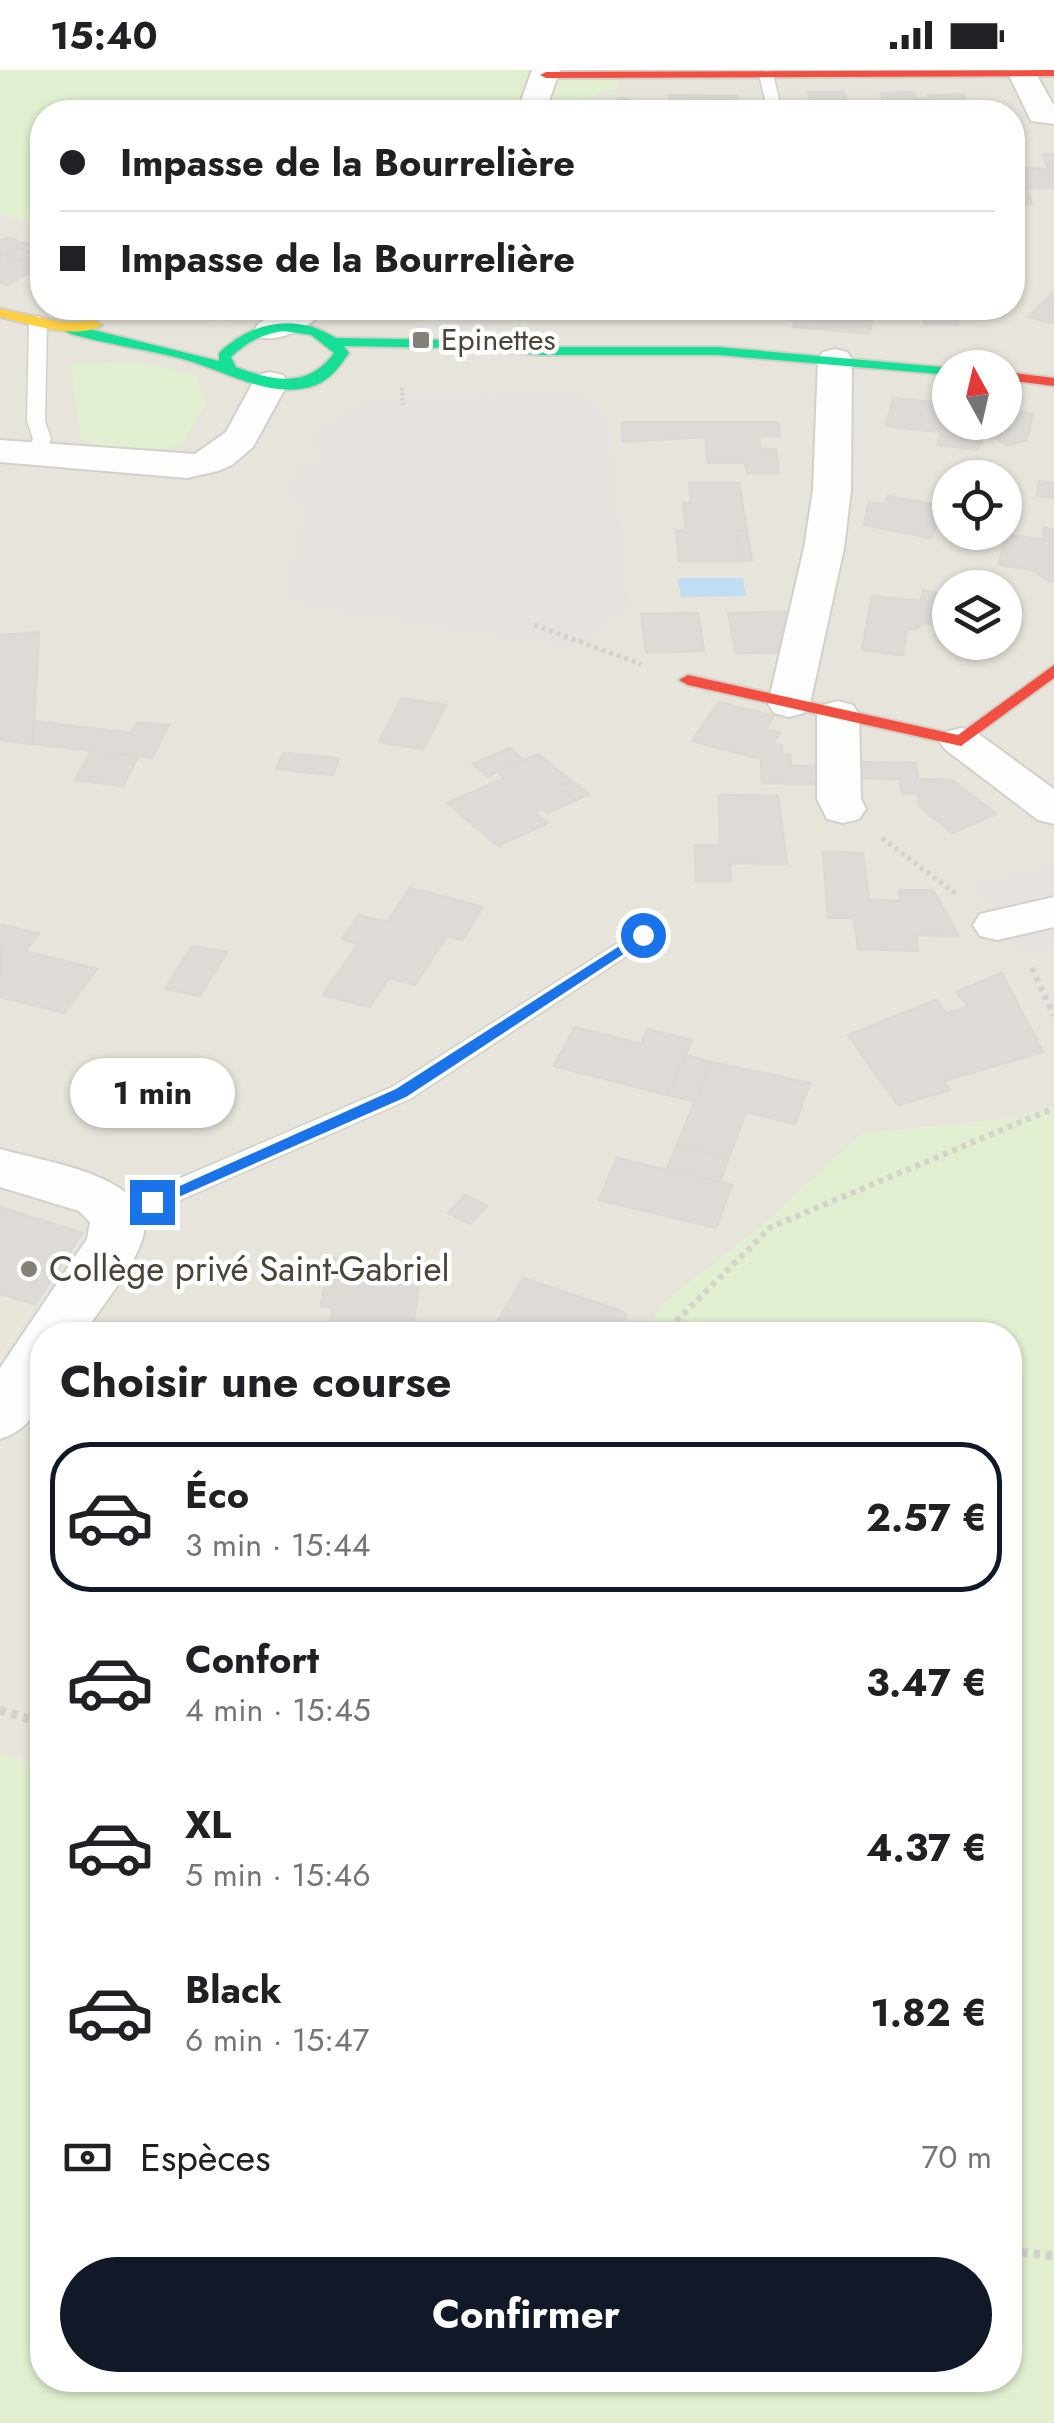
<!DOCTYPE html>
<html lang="fr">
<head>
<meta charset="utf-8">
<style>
  :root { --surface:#fff; --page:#f6f6f6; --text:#202124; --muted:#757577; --line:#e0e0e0; --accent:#111827 }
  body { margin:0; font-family:Jost,sans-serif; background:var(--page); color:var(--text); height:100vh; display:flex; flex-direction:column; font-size:38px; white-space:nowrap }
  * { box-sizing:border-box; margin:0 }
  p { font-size:32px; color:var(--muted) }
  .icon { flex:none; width:55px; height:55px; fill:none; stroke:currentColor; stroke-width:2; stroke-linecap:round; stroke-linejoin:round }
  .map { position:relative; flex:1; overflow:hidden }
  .sheet { position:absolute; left:30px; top:1252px; width:992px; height:1070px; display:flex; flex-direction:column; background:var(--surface); border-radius:40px; box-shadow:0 2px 8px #0004 }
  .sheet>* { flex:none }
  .top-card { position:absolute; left:30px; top:30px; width:995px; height:220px; border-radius:40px; box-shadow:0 2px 8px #0004; display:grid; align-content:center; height:220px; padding:0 30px; background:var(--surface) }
  .needle { width:65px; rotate:352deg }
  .tools { position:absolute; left:932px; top:280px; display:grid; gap:20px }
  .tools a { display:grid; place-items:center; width:90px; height:90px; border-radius:50%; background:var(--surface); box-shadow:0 2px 8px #0004; font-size:50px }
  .end { position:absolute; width:45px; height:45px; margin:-22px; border:12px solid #1a73e8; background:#fff; box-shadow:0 0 0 5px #fff }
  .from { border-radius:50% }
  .bubble { position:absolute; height:70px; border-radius:35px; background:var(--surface); box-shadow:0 2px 8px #0004; font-size:32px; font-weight:700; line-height:70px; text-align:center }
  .top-card b { display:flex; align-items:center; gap:35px; height:95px; font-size:38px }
  .top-card b+b { border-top:2px solid var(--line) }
  .top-card i { width:25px; height:25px; background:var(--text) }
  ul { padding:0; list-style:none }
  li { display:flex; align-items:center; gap:30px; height:150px; margin:0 20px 15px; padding:0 10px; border:5px solid transparent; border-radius:40px }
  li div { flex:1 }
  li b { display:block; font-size:38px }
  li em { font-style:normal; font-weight:700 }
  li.on { border-color:var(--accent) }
  li>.icon { width:90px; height:90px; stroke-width:1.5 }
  h2 { padding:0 30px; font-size:45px; line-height:120px }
  .pay { display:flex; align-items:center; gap:25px; height:110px; padding:0 30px; font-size:38px }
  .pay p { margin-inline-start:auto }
  .cta { display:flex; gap:20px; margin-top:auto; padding:20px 30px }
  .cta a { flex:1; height:115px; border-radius:60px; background:var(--accent); color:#fff; font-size:40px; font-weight:700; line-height:115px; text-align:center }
  .status { display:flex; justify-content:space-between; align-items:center; height:70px; padding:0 50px; background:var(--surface); direction:ltr }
  .status svg { height:28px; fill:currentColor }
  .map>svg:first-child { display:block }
  .residential { fill:#e7e4dc; fill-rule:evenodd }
  .education { fill:#eae5da }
  .green { fill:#e1eecf }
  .parking { fill:#e6e3df }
  .water { fill:#c0ddf1 }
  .building { fill:#dedbd6; stroke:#dcd9d4; stroke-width:2.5 }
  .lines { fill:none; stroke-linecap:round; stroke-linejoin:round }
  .lane-casing { stroke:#d2d0cb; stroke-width:3 }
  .street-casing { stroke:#d2d0cb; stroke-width:4 }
  .fast-casing { stroke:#d3cfc5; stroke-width:4 }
  .slow-casing { stroke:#d3cfc5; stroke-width:4 }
  .jam-casing { stroke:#d3cfc5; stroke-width:4 }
  .path-far3 { stroke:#d3d2cc; stroke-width:4; stroke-dasharray:2.5 2.5; stroke-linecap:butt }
  .path-far2 { stroke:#d3d2cc; stroke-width:5; stroke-dasharray:4 4; stroke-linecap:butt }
  .path-far1 { stroke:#d3d2cc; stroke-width:6; stroke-dasharray:5 5; stroke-linecap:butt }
  .path { stroke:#d3d2cc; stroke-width:9; stroke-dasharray:6 6; stroke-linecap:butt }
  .lane { fill:#fdfdfc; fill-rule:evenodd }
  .street { fill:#fdfdfc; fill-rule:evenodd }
  .fast { fill:#16e098; fill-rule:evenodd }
  .slow { fill:#ffcf43; fill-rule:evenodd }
  .jam { fill:#f24e42; fill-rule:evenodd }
  .route { fill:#1a73e8 }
  .poi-dot { fill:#868178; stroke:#fff; stroke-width:4 }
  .labels { text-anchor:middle; stroke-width:9; stroke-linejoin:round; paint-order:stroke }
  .far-poi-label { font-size:30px; fill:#4b4439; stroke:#fff; text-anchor:start }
  .poi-label { font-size:35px; fill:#4b4439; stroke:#fff; text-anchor:start }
</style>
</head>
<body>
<div class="status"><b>15:40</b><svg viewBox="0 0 49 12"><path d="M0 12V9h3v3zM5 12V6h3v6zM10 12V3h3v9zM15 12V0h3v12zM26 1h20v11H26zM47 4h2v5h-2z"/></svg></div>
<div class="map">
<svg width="1054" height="2353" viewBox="0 0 1054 2353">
  <rect width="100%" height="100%" fill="#f4f2ee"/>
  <path class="residential" d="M612,0H1054V1035L1019,1048L861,1064L776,1144L663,1234L645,1265H42V1696L0,1684V1288L82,1163L0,1137V145L42,155V216L31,225L42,227V238H120L220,251L266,243L440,251L450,238H1012V42H575L582,30L619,17ZM950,298H1005V352H950ZM950,408H1005V462H950ZM950,518H1005V572H950Z"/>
  <polygon class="education" points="0,1137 82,1163 0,1287"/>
  <g class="green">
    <polygon points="0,0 612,0 619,17 582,30 575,42 42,42 42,155 0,145"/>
    <polygon points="120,238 450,238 441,251 266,243 220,251"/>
    <path d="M143,292L196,306L207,332L182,374C148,384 112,383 80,369L71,294Z"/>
    <polygon points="1054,1035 1054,2353 0,2353 0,1684 42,1696 42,2310 1010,2310 1010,1265 645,1265 663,1234 776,1144 861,1064 1019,1048"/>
  </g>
  <g class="parking">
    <polygon points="581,323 610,351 631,536 572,579 304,537 281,527 305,432 283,430 297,397 321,390 322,380 308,370 330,350 366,331 401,326"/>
    <polygon points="1054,793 1054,878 1021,888 967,814"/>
  </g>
  <polygon class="water" points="678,508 743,508 746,526 681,527"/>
  <g class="building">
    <polygon points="808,22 844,22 847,36 884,34 887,42 814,42"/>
    <polygon points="914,22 916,29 929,29 928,25 963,24 970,42 887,42 881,23"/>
    <polygon points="669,25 736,26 740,42 672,42"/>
    <polygon points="622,28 640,34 641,41 671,37 672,42 603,42 605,34"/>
    <polygon points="1043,84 1054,84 1054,118 1027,118 1032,134 1012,134 1012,97 1048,99"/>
    <polygon points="7,168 28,174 6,185 41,196 7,215 0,213 0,171"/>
    <polygon points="19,178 41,185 29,192 6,185"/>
    <polygon points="1052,223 1054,253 1028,247"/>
    <polygon points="662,238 771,238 768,245 739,243 738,248 661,242"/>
    <polygon points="771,238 856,238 874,239 870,264 793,257 795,250 767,247"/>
    <polygon points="922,238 954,238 958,254 925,254"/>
    <polygon points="893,328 950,334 950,352 1005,352 1005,340 1033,344 1027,370 1007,376 995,367 984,366 977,380 938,375 940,362 886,356"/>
    <polygon points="622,352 778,352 780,366 759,366 760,379 776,379 779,403 747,403 745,393 708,393 705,367 623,372"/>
    <polygon points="1039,411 1054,413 1054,428 1037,426"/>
    <polygon points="689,413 739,413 747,461 736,461 742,491 679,491 676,460 686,460 683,433 691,433"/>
    <polygon points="888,426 945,436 931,468 864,455 869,432 883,435"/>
    <polygon points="1044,458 1054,459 1054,510 1050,512 1033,500 999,495 1005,465 1043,469"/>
    <polygon points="736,461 747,461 752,490 742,491"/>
    <polygon points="923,520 950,527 946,556 924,553 916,559 907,559 903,585 862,580 872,526 921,531"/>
    <polygon points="791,542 785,582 736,583 728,543"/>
    <polygon points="698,543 704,581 646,582 641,544"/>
    <polygon points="39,562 33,674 0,670 0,565"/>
    <polygon points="402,628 446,635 423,679 379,672"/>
    <polygon points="719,632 774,646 766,659 780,663 773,674 782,676 783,685 790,685 791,696 815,696 817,714 762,713 761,689 692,671"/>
    <polygon points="34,651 131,663 137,653 169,655 152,688 33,674"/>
    <polygon points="509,678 524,690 488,706 473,694"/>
    <polygon points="91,681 138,687 123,716 75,710"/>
    <polygon points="283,683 339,688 333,705 276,699"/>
    <polygon points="538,684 572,711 558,717 576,730 548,743 542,739 534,742 548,753 498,776 447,733 505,708 498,702"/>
    <polygon points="857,692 916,693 918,709 952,710 996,744 952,763 919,736 918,724 902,723 900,709 859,708"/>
    <polygon points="572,711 589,724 576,730 558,717"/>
    <polygon points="719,725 778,726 787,794 730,793 731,811 696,811 695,775 720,775"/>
    <polygon points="823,782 863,783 869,830 900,831 899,820 933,820 959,866 916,865 918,881 858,879 854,848 828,848"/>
    <polygon points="410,818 483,837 462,870 447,866 415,915 389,908 369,937 323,925 358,874 342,869 359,845 387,852"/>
    <polygon points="2,855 39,864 25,881 97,899 64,943 0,927"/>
    <polygon points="192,876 227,882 200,926 165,919"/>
    <polygon points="1002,903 1043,982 943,1011 950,1020 898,1035 848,965 936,930 946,943 969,937 956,922"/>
    <polygon points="575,957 641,974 648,959 692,970 668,1025 554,996"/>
    <polygon points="685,985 711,992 695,1032 668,1025"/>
    <polygon points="711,992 810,1013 795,1054 746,1042 729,1087 677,1075"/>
    <polygon points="677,1075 729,1087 720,1112 667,1099"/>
    <polygon points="617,1088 732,1115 716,1158 599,1130"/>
    <polygon points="465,1125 487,1136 470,1154 448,1143"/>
    <polygon points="0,1137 82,1163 35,1234 0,1224"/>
    <polygon points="330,1188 422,1194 412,1265 328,1265 333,1238 321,1236"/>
    <polygon points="523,1208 616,1239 627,1245 617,1265 490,1264"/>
  </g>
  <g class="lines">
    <g class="lane-casing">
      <g id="lane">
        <polygon points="767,0 773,4 782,42 768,42 759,4"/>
        <polygon points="38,246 47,251 45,351 51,369 43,388 36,390 27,384 33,369 27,351 29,251"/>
        <polygon points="643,857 655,865 651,870 410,1029 128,1153 108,1153 104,1146 108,1139 392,1017"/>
      </g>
    </g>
    <g class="street-casing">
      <g id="street">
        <polygon points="532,0 560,0 545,42 517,42"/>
        <polygon points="1010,0 1034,0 1054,36 1054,54 1031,51 1008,3"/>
        <path d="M285,238H326C313,256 281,273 259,267L254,260L259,253Z"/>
        <polygon points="835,279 847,282 852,289 851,420 844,478 810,634 804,643 789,647 774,643 768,634 804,478 813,420 818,289 823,282"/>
        <polygon points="270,302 283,305 288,313 253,377 232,395 218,401 187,408 0,392 0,370 195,384 226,362 257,305"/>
        <polygon points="838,631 853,635 859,644 861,729 866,739 859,749 843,753 827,749 817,729 817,644 823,635"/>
        <polygon points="961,658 976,662 1054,719 1054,754 1038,750 946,680 939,671 946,662"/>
        <polygon points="1054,827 1054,857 997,870 980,866 973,855 980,844"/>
        <path d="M0,1079C44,1092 166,1107 141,1173C129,1205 101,1236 83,1265H42C42,1309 50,1353 0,1369V1298L87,1169L90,1152L79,1141L0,1117Z"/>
      </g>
    </g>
    <g class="fast-casing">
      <path id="fast" d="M61,252L219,291V283C252,251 296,243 336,268L457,270L539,277H718L953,298H950V305L718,285H539L457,278L344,276L349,283C340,296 331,309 316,315C272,332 220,298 179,288C143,279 106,274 71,264L54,256ZM283,261L311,265L334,283C308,319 273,311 236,297L231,287C247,272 262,264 283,261Z"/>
    </g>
    <g class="slow-casing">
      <path id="slow" d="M0,239L61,252L95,251L102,255C76,271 28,253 0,247Z"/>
    </g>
    <g class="jam-casing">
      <g id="jam">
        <polygon points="1054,0 1054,6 546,8 540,5 546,2"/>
        <polygon points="1005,302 1054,308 1054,316 1005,310"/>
        <polygon points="1054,595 1054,608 961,676 688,615 679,610 688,605 958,665"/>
      </g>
    </g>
    <polyline class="path-far3" points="402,318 403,337"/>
    <g class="path-far2">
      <polyline points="534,555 641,594"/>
      <polyline points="882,768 956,824"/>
    </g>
    <g class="path-far1">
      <polyline points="1032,898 1054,946"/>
      <polyline points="662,1265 771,1157 1054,1038"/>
    </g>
    <g class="path">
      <polyline points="0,1640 42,1653"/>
      <polyline points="1010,2181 1054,2186"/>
    </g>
    <use href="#lane" class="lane"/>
    <use href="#street" class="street"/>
    <use href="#fast" class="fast"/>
    <use href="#slow" class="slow"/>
    <use href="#jam" class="jam"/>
  </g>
  <polygon class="route" points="643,861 650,865 648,868 406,1027 158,1136 146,1136 144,1132 396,1019"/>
  <g class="poi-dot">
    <rect x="411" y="260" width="20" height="20" rx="5"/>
    <circle cx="29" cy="1199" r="10"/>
  </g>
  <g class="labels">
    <g class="far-poi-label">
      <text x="441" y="280">Epinettes</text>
    </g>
    <g class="poi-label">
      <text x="49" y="1211">Collège privé Saint-Gabriel</text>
    </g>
  </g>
</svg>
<div class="tools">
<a><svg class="needle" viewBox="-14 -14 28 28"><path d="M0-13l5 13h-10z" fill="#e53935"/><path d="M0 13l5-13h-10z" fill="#757577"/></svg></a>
<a><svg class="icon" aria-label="locate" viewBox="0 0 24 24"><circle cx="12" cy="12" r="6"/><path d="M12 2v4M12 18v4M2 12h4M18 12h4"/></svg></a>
<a><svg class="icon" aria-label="layers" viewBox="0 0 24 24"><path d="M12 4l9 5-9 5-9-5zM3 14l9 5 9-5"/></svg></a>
</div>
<i class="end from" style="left:643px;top:865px"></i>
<i class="end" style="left:152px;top:1132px"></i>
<div class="bubble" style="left:70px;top:988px;width:165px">1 min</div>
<div class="top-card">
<b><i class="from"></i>Impasse de la Bourrelière</b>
<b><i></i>Impasse de la Bourrelière</b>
</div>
<section class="sheet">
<h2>Choisir une course</h2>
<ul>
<li class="on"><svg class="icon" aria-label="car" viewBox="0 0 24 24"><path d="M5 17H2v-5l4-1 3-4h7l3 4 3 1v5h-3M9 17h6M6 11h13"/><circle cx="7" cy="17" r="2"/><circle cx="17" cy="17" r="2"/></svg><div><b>Éco</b><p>3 min · 15:44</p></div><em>2.57 €</em></li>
<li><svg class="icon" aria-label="car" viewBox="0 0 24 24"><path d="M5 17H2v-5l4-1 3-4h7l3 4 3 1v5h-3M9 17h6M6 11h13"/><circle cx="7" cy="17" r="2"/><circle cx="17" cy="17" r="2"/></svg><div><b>Confort</b><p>4 min · 15:45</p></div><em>3.47 €</em></li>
<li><svg class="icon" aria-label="car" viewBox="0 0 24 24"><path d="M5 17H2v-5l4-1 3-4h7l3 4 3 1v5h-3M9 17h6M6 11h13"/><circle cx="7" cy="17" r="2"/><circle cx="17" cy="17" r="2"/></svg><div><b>XL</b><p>5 min · 15:46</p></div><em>4.37 €</em></li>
<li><svg class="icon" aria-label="car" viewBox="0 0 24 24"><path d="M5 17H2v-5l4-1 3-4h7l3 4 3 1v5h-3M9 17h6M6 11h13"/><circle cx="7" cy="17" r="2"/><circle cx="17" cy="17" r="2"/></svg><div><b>Black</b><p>6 min · 15:47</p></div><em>1.82 €</em></li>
</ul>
<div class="pay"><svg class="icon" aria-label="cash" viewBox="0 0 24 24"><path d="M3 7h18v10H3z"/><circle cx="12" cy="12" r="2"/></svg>Espèces<p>70 m</p></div>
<div class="cta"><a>Confirmer</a></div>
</section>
</div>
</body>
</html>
